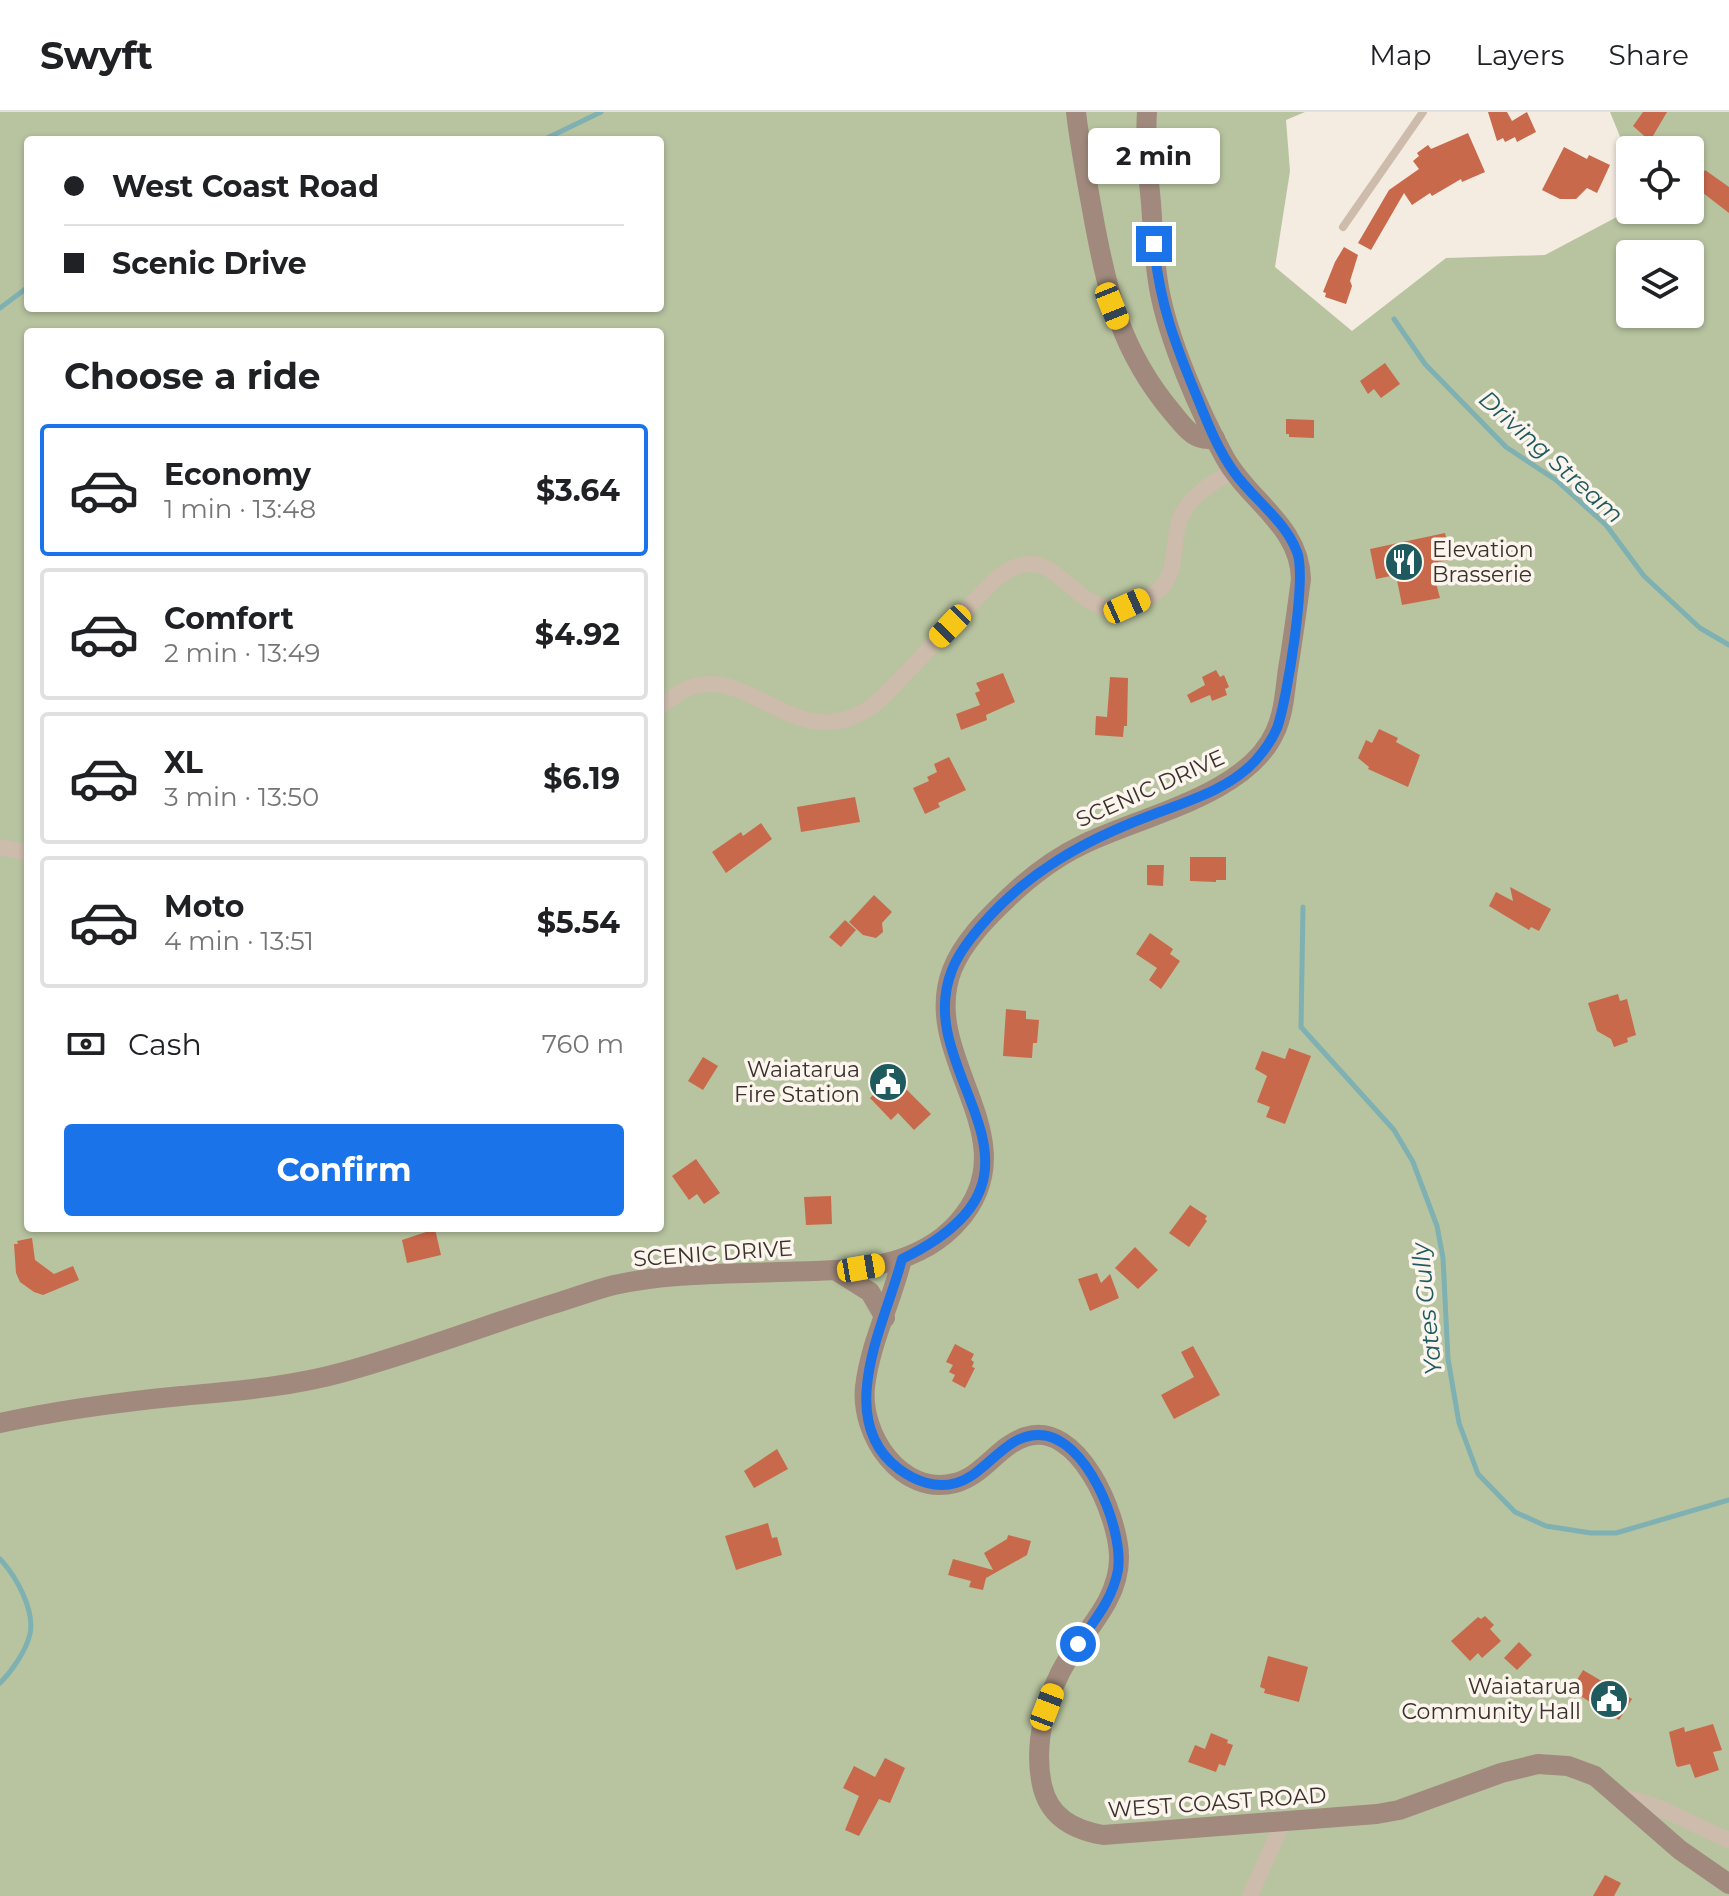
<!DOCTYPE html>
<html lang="en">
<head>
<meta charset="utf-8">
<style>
  :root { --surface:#fff; --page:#f2f2f2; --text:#202124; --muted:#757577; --line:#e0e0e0; --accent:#1a73e8 }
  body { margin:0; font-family:Montserrat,sans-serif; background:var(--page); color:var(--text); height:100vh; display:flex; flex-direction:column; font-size:30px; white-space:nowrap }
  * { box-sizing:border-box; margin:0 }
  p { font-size:26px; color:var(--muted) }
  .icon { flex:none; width:44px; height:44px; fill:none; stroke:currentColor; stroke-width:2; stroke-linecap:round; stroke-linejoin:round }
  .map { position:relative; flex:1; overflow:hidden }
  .drawer { position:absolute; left:24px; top:216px; width:640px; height:904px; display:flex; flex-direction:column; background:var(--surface); border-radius:8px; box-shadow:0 2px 6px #0004 }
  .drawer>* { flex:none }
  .banner { position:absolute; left:24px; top:24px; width:640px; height:176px; border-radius:8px; box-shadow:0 2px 6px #0004; display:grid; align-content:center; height:176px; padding:0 40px; background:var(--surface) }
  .controls { position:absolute; left:1616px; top:24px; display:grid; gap:16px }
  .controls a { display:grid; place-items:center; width:88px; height:88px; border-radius:8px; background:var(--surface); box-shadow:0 2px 6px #0004; font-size:40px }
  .end { position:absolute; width:36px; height:36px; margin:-18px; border:10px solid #1a73e8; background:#fff; box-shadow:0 0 0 4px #fff }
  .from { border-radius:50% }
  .bubble { position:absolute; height:56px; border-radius:8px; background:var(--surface); box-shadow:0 2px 6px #0004; font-size:26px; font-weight:700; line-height:56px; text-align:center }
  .car { position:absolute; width:24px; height:48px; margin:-24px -12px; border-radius:10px; box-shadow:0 0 6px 2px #0007; background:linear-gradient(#f5c518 24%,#345 0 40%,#f5c518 0 76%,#345 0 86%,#f5c518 0) }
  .banner b { display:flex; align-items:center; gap:28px; height:76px; font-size:30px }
  .banner b+b { border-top:2px solid var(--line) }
  .banner i { width:20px; height:20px; background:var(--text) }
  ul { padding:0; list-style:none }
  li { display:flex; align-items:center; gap:24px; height:132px; margin:0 16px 12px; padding:0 24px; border:4px solid var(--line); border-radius:8px }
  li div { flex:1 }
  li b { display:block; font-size:30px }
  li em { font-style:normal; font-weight:700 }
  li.selected { border-color:var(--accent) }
  li>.icon { width:72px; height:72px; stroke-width:1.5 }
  h2 { padding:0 40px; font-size:36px; line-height:96px }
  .pay { display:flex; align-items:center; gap:20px; height:88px; padding:0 40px; font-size:30px }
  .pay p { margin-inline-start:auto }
  .action { display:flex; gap:16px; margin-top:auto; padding:16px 40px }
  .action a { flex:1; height:92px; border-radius:8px; background:var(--accent); color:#fff; font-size:32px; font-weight:700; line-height:92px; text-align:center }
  header { display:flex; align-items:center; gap:48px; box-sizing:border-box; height:112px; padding:0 40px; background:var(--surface); border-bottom:2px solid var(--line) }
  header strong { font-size:38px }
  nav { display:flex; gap:44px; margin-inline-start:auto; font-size:28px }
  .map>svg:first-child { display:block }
  .green { fill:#b8c4a0; fill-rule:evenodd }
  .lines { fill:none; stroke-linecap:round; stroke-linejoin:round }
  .stream { stroke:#7fb0b2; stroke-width:5 }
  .building { fill:#c8694b }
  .lane { stroke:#cdbbac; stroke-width:8 }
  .street { stroke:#cdbbac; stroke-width:16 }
  .secondary { stroke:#a18a7d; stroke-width:20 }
  .route { stroke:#1a73e8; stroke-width:10 }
  .labels { text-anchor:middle; stroke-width:7; stroke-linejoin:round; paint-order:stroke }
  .poi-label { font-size:22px; fill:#3b302b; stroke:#fbf5ee; text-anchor:end }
  .street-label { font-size:22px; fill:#3b302b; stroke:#fbf5ee }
  .water-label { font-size:24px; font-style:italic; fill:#1f5a5e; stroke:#fbf5ee }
</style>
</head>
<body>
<header>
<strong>Swyft</strong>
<nav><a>Map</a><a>Layers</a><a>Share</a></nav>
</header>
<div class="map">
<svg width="1729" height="1784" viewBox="0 0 1729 1784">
  <rect width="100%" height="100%" fill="#f4ebe1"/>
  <path class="green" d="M0,0H1305L1286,8L1290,59L1275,155L1352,219L1446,146L1545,143L1630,98H1690V38H1630V49L1610,0H1729V1784H0ZM28,28H660V196H28ZM1630,142H1690V202H1630ZM28,220H660V1116H28Z"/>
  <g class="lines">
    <g class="stream">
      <polyline points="543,28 601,0"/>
      <polyline points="0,196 28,175"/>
      <polyline points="1394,207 1425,252 1506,335 1556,368 1606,413 1644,464 1700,516 1729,533"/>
      <polyline points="1303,795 1301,915 1394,1018 1413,1050 1437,1114 1443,1146 1448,1247 1459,1311 1478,1362 1515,1400 1546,1414 1591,1421 1616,1421 1729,1388"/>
      <path d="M0,1447C16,1464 35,1498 30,1522C26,1539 12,1559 0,1571"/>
    </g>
  </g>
  <g class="building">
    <polygon points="1488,0 1507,0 1512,9 1527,0 1536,20 1517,30 1515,25 1505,30 1503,26 1497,29"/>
    <polygon points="1643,0 1667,0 1650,29 1633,14"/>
    <polygon points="1468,21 1485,60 1462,70 1461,67 1432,84 1430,81 1412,93 1404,81 1371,138 1358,131 1389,78 1419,57 1413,49 1419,44 1417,41 1428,33 1431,37"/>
    <polygon points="1564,35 1587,47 1589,43 1610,53 1597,81 1587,76 1576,87 1560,87 1542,78"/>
    <polygon points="1705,58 1729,75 1729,101 1694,74"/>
    <polygon points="1344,135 1358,143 1350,169 1352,174 1346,192 1325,185 1326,181 1323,180 1335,150"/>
    <polygon points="1385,251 1400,272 1381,286 1374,277 1368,282 1360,269"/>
    <polygon points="1286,307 1314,308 1314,326 1289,325 1289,322 1286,322"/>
    <polygon points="1445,421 1451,448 1438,450 1443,470 1436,471 1440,486 1402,493 1396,463 1376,467 1370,437"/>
    <polygon points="1216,558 1220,565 1224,563 1229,575 1225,577 1227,583 1212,589 1210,583 1191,591 1187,583 1205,573 1202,565"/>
    <polygon points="1003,561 1015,590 986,603 987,608 961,618 956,602 980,593 975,581 980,579 976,571"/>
    <polygon points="1110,565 1128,566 1127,614 1124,614 1123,625 1095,623 1096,604 1107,605"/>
    <polygon points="1379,617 1398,626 1396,630 1420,643 1408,675 1368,657 1369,655 1358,646 1366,628 1372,631"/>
    <polygon points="949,645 966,678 938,691 940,695 925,702 913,676 929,669 927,665 937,660 934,652"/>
    <polygon points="855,685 860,710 801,720 797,695"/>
    <polygon points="761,711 772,727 726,761 712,740 738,722 741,720 743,724"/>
    <polygon points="1190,745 1226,745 1226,768 1216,768 1216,770 1190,769"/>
    <polygon points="1147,753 1164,753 1163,774 1147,773"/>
    <polygon points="1510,775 1551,797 1539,819 1531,815 1529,818 1489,794 1496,780 1513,789"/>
    <polygon points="874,783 892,800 882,811 883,820 876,826 863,823 849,810"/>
    <polygon points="845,808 856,818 841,835 829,825"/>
    <polygon points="1150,821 1173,837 1170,842 1180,849 1161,877 1149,868 1157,856 1136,842"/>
    <polygon points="1618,882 1620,889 1627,887 1636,923 1627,926 1628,930 1614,935 1611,927 1597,919 1588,891"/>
    <polygon points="1006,897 1026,899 1026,907 1039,908 1037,931 1033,931 1032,946 1003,944"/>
    <polygon points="1289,936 1311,944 1285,1012 1266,1005 1270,995 1257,990 1267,964 1255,957 1262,939 1285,947"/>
    <polygon points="703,945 718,954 703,978 688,969"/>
    <polygon points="893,964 931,1002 914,1018 898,1001 891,1008 870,986"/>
    <polygon points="696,1047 720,1081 704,1092 697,1082 689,1088 672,1064"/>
    <polygon points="831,1084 832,1112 806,1113 804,1085"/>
    <polygon points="1190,1093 1207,1104 1205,1107 1207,1109 1189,1135 1169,1121"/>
    <polygon points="435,1117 441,1143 407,1151 402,1128"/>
    <polygon points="32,1126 35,1148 54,1162 73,1154 79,1168 43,1183 34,1180 20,1170 16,1161 14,1132 18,1132 17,1129"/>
    <polygon points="1135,1135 1158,1158 1138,1177 1115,1156"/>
    <polygon points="1097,1161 1101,1171 1110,1162 1119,1186 1090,1199 1078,1167"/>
    <polygon points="955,1232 974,1242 971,1248 974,1250 972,1255 975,1256 965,1276 952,1269 955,1263 949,1260 953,1253 946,1250"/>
    <polygon points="1193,1234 1220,1283 1174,1307 1161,1283 1194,1265 1181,1240"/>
    <polygon points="777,1337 788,1357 754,1376 744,1359"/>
    <polygon points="768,1411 772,1426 777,1425 782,1443 736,1458 725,1424"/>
    <polygon points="1008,1423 1031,1429 1027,1443 986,1466 983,1478 969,1475 971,1469 948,1463 953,1447 993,1458 984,1441 1007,1427"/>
    <polygon points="1485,1504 1494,1513 1490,1517 1501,1529 1482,1546 1478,1541 1470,1549 1451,1529 1478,1505 1481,1507"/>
    <polygon points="1519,1530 1532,1543 1517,1558 1504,1546"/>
    <polygon points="1268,1544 1308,1555 1299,1590 1264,1581 1265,1577 1260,1575"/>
    <polygon points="1583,1558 1632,1587 1619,1608 1571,1578"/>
    <polygon points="1713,1612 1722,1638 1713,1640 1719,1658 1695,1666 1690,1652 1678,1655 1676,1653 1669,1620 1684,1615 1685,1620"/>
    <polygon points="1211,1621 1228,1628 1227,1631 1233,1633 1225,1654 1219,1652 1216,1660 1188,1650 1195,1633 1205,1637"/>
    <polygon points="885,1646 905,1656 890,1691 879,1687 859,1724 845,1718 859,1684 843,1676 854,1654 875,1665"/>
    <polygon points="1605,1763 1621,1771 1614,1784 1593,1784"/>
  </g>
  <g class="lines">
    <polyline class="lane" points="1343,115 1423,0"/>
    <g class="street">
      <path d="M660,594C669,589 680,578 691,575C749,556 792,634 857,603C879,593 896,571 912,555C932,533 953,511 974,489C988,475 1002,457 1022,453C1068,441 1084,532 1156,480C1180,463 1171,430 1180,407C1188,385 1213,370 1232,359"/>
      <polyline points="0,735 28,741"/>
      <path d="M1621,1685C1660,1691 1693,1714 1729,1728"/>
      <polyline points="1250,1784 1283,1710"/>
    </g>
    <g class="secondary">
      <path d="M1076,0C1080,35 1087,69 1093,103C1107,179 1120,238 1172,300C1184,314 1194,331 1215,326"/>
      <path d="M902,1147C892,1189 870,1231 865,1275C860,1322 901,1385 955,1371C983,1364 998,1334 1025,1325C1078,1307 1118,1403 1119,1444C1120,1484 1090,1514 1069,1545C1046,1582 1033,1631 1042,1673C1049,1705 1073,1718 1103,1723L1377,1702L1399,1698L1501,1661L1538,1652L1568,1654L1595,1664L1680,1738L1729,1772"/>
      <polyline points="835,1158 870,1180 885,1206"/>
      <path d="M0,1311C60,1298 120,1290 181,1284C236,1279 290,1275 344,1260C414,1241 483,1214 553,1192C573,1186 594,1178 614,1173C668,1161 724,1162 778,1160C840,1158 913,1161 958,1110C1033,1026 918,946 952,858C963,830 987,806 1008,786C1030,765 1055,746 1082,733C1141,704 1247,683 1275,620C1284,601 1285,578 1288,557C1293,527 1297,497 1301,467C1300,414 1249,389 1225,346C1200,301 1168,227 1159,176C1154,148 1153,119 1151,91C1148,61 1145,30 1147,0"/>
    </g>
  </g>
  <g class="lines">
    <path class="route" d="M1078,1532C1094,1509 1113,1487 1118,1458C1124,1417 1086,1322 1038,1323C1004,1323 987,1362 956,1371C936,1377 915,1369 899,1357C832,1307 886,1209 902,1147C1081,1060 909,964 952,858C958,842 969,828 980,815C1026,761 1083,729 1149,704C1185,690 1229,678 1256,648C1264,639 1272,628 1277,616C1287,589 1307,464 1297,440C1285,408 1253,387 1234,360C1218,338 1207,310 1197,285C1175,232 1159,190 1154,132"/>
  </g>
  <defs>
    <g id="restaurant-disc" transform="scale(2)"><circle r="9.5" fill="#1f5a5e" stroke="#fbf5ee"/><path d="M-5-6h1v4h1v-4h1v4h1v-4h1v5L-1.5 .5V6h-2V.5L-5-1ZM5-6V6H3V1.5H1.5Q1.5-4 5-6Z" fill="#fff"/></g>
    <g id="civic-disc" transform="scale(2)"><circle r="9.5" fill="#1f5a5e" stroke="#fbf5ee"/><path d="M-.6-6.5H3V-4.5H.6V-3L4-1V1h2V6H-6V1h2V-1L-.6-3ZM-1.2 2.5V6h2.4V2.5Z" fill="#fff"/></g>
  </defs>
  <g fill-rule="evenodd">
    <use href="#restaurant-disc" x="1404" y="450"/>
    <use href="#civic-disc" x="888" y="970"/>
    <use href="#civic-disc" x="1609" y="1587"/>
  </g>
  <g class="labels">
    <g class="poi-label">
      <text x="1432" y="445" text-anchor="start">Elevation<tspan x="1432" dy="25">Brasserie</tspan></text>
      <text x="860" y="965">Waiatarua<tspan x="860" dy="25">Fire Station</tspan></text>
      <text x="1581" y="1582">Waiatarua<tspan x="1581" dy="25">Community Hall</tspan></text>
    </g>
    <g class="street-label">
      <text transform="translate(1150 676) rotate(-24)" y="8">SCENIC DRIVE</text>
      <text transform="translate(713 1141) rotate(-4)" y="8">SCENIC DRIVE</text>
      <text transform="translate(1217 1690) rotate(-4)" y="8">WEST COAST ROAD</text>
    </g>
    <g class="water-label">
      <text transform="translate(1551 345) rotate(42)" y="8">Driving Stream</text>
      <text transform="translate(1427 1197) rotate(-96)" y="8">Yates Gully</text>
    </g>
  </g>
</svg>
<div class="controls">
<a><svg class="icon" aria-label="locate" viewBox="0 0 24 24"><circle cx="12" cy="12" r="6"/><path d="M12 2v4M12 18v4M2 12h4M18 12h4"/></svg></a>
<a><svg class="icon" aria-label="layers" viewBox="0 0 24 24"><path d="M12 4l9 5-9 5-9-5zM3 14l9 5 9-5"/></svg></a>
</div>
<i class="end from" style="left:1078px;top:1532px"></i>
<i class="end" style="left:1154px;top:132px"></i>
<div class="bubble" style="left:1088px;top:16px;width:132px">2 min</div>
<i class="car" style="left:1112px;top:194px;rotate:158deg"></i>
<i class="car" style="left:1127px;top:494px;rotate:66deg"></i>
<i class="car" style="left:950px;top:514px;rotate:224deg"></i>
<i class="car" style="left:861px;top:1156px;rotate:80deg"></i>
<i class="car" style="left:1047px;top:1595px;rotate:21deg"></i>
<div class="banner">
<b><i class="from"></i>West Coast Road</b>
<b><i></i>Scenic Drive</b>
</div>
<section class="drawer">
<h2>Choose a ride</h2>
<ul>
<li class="selected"><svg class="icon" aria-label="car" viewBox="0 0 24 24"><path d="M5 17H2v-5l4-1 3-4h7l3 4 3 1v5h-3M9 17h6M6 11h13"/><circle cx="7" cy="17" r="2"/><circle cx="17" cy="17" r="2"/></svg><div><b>Economy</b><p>1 min · 13:48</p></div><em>$3.64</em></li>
<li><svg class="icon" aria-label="car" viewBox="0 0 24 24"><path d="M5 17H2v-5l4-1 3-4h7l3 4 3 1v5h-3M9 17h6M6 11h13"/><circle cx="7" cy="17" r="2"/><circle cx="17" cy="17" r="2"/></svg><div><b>Comfort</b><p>2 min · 13:49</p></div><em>$4.92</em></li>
<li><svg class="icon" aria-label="car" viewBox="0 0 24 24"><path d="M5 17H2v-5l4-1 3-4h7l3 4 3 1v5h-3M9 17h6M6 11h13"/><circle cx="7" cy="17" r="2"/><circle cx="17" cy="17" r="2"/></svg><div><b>XL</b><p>3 min · 13:50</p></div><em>$6.19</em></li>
<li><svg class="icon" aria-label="car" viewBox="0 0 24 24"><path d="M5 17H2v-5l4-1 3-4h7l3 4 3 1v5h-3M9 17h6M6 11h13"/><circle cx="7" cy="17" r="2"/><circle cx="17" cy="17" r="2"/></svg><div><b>Moto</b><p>4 min · 13:51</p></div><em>$5.54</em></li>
</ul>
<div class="pay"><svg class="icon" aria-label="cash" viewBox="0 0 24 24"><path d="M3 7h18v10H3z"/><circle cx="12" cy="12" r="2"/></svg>Cash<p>760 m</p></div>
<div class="action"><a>Confirm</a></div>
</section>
</div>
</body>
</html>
